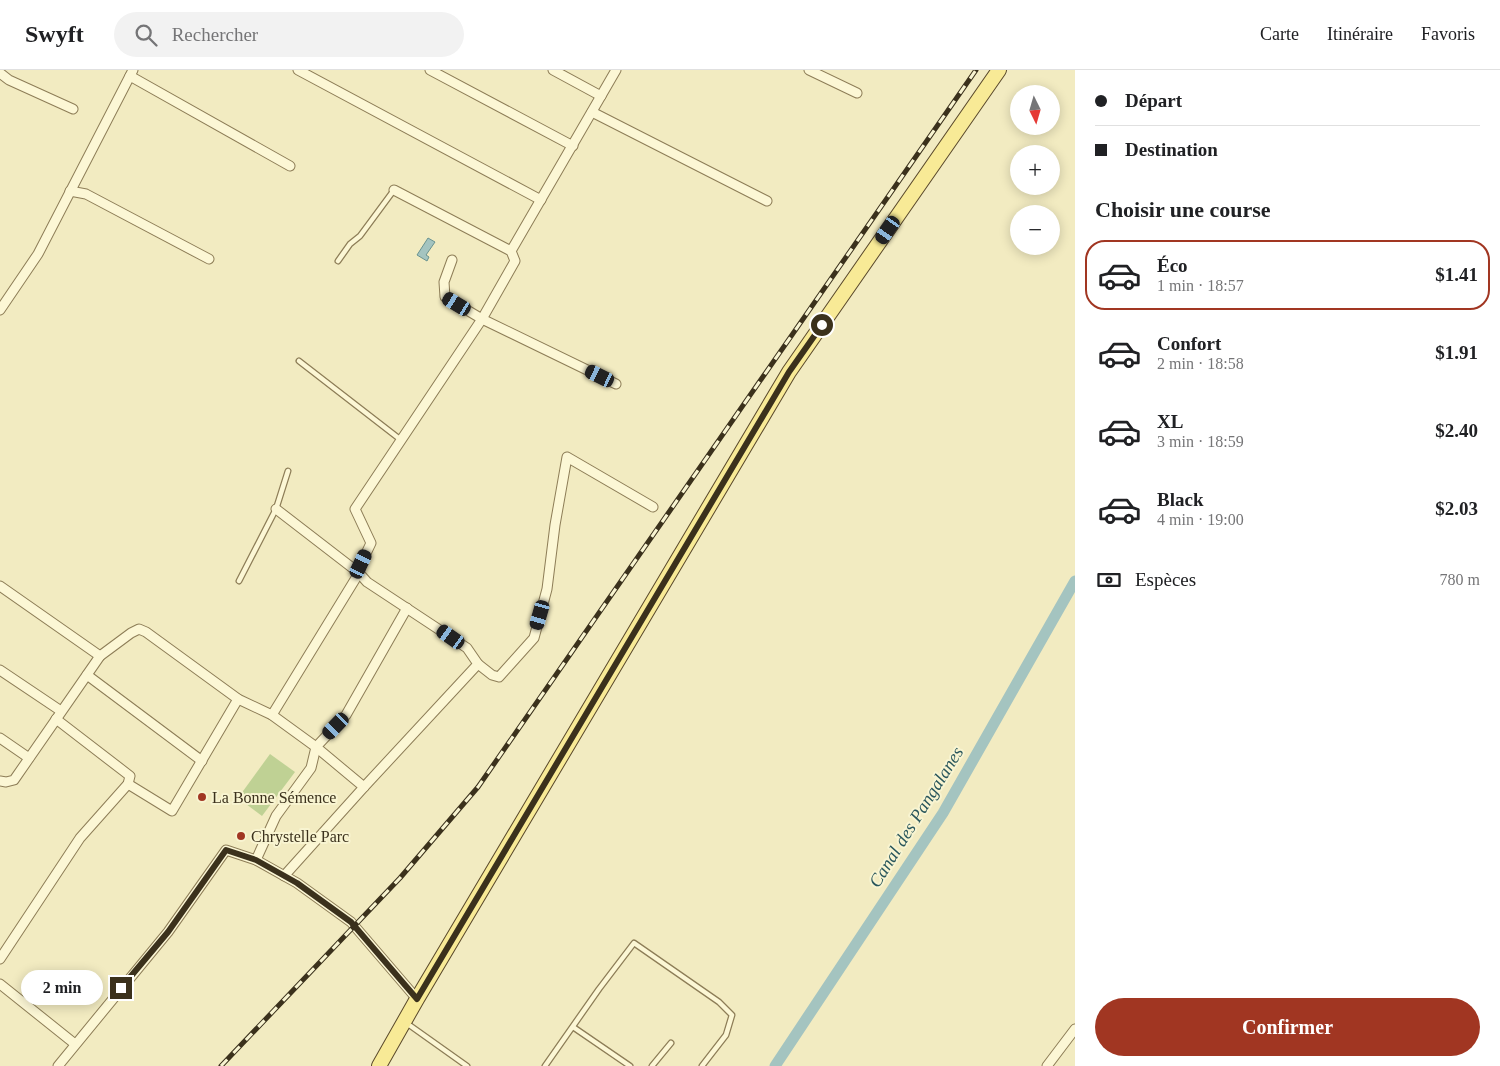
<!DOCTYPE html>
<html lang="fr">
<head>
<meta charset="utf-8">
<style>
  :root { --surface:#fff; --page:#f2f2f2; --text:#202124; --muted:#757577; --line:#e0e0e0; --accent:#a13622 }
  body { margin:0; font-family:"Times New Roman",serif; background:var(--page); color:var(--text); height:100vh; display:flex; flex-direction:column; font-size:19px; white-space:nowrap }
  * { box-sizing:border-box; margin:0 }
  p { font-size:16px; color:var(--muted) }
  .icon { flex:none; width:28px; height:28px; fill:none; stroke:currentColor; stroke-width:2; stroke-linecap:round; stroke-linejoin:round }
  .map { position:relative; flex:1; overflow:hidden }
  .panel { display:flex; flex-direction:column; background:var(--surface); width:425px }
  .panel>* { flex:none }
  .banner { display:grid; align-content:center; height:110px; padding:0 20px; background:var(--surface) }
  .needle { width:32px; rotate:175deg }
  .controls { position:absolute; left:1010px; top:15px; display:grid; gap:10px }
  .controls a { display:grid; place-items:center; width:50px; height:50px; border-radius:50%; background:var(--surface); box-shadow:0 2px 12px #0003; font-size:25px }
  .end { position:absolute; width:22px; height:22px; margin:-11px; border:6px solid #3b311c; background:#fff; box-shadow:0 0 0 2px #fff }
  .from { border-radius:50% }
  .bubble { position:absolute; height:35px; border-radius:18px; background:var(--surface); box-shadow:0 2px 12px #0003; font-size:16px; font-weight:700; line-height:35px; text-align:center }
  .car { position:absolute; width:15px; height:30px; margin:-15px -8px; border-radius:6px; box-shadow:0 0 4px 1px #0007; background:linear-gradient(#222 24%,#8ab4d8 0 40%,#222 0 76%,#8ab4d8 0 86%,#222 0) }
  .banner b { display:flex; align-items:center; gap:18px; height:48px; font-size:19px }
  .banner b+b { border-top:1px solid var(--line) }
  .banner i { width:12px; height:12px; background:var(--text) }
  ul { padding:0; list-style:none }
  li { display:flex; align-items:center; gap:15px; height:70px; margin:0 10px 8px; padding:0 10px; border:2px solid transparent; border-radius:20px }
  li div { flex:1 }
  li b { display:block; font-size:19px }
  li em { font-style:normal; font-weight:700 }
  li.on { border-color:var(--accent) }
  li>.icon { width:45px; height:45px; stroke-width:1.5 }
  h2 { padding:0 20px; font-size:22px; line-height:60px }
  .pay { display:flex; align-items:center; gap:12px; height:55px; padding:0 20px; font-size:19px }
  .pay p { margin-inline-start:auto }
  .button { display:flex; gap:10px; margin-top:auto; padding:10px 20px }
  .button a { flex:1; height:58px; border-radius:30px; background:var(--accent); color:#fff; font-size:20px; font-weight:700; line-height:58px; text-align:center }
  header { display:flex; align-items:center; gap:30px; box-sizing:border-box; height:70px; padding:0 25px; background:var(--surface); border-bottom:1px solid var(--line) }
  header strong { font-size:24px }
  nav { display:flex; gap:28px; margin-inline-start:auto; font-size:18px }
  .search { width:350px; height:45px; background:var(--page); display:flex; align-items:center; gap:12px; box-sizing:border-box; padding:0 18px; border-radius:28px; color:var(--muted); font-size:19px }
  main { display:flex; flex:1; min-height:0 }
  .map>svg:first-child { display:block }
  .green { fill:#bfd194 }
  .water { fill:#a4c4c0; stroke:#6a9390 }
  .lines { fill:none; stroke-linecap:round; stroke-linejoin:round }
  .canal { stroke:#a4c4c0; stroke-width:11 }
  .service-casing { stroke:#8d7d57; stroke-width:7 }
  .minor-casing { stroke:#8d7d57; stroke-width:11 }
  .primary-casing { stroke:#5a492b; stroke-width:16 }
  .service { stroke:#fcf7d5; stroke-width:4.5 }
  .minor { stroke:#fcf7d5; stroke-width:9 }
  .primary { stroke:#f8ea96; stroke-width:14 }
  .rail-casing { stroke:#3b311c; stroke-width:5 }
  .rail { stroke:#f8f4d1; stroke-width:3; stroke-dasharray:9; stroke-linecap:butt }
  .route { stroke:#3b311c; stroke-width:6 }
  .poi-dot { fill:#a13622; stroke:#f8f4d1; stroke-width:2 }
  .labels { text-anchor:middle; stroke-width:4; stroke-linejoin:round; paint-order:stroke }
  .poi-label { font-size:16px; fill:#3b311c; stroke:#f8f4d1; text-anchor:start }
  .water-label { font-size:18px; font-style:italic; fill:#2a575c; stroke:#f8f4d1 }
</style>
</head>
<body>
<header>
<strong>Swyft</strong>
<div class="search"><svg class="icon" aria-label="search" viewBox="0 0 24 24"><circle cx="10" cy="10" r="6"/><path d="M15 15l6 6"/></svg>Rechercher</div>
<nav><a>Carte</a><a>Itinéraire</a><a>Favoris</a></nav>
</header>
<main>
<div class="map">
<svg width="1075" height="996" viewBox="0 0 1075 996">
  <rect width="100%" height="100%" fill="#f2ebc1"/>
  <polygon class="green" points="270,684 295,702 262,746 238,728"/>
  <polygon class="water" points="428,168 435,172 426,185 429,187 427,191 417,185"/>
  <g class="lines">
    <polyline class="canal" points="775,996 943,743 1075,511"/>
    <g class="service-casing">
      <g id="service">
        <polyline points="338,191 350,174 360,166 394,120"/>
        <polyline points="299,291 401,370"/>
        <polyline points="239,511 276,439 288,401"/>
        <polyline points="405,952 467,996"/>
        <polyline points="573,957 630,996"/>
        <polyline points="545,996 599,919 634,873 719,932 732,945 726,965 702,996"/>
        <polyline points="652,996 671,973"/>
      </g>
    </g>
    <g class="minor-casing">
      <g id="minor">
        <polyline points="298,0 541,130"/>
        <polyline points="430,0 573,76"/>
        <polyline points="553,0 601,26"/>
        <polyline points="809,0 857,23"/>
        <polyline points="0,3 9,10 73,39"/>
        <polyline points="130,6 290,96"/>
        <polyline points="592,42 767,131"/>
        <polyline points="70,121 86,124 209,189"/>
        <polyline points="511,181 616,0"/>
        <polyline points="452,190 444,212 445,227 482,249 616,314"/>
        <polyline points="0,240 38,184 133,0"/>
        <polyline points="276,439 359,503 367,512 467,578 478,594 364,717 284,806"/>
        <polyline points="0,516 100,586"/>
        <polyline points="478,594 492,605 499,607 534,568 547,519 555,455 567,387 653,437"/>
        <polyline points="0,600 61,641"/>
        <polyline points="87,605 202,691"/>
        <polyline points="272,645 359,503 361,494 371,473 355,439 482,249 515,191 511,181 394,120"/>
        <polyline points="0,668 29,688"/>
        <polyline points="0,711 6,712 14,710 100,586 131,563 139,559 146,562 238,629 272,645 316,677 311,698 276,746 256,790"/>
        <polyline points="128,714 172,741 238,629"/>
        <polyline points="364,717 316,677 346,645 407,538"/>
        <polyline points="0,889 80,768 128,714 130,706 56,649"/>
        <polyline points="0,914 75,974"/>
        <polyline points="58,996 168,862 226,780 256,790 297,813 351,852 417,929"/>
        <polyline points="1047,996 1075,959"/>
      </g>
    </g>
    <g class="primary-casing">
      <polyline id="primary" points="379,996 417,929 789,302 999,0"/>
    </g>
    <use href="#service" class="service"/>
    <use href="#minor" class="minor"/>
    <use href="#primary" class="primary"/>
    <g class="rail-casing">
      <polyline id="rail" points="221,996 400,808 478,717 976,0"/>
    </g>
    <use href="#rail" class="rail"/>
  </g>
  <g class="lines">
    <polyline class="route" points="121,918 168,862 226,780 256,790 297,813 351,852 417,929 789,302 822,255"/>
  </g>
  <g class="poi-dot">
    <circle cx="202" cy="727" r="5"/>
    <circle cx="241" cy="766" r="5"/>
  </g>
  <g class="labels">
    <g class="poi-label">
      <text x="212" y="733">La Bonne Sémence</text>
      <text x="251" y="772">Chrystelle Parc</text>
    </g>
    <g class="water-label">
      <text transform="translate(916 747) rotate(-58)" y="6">Canal des Pangalanes</text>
    </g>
  </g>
</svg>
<div class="controls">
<a><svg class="needle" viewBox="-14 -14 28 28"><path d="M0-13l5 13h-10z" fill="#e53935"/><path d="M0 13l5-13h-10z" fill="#757577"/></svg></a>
<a>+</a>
<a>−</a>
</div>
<i class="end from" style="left:822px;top:255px"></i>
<i class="end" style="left:121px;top:918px"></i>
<div class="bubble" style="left:21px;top:900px;width:82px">2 min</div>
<i class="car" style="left:888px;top:160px;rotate:215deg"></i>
<i class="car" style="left:457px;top:234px;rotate:301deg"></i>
<i class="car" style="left:600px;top:306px;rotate:296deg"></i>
<i class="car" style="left:361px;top:494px;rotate:25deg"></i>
<i class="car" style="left:540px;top:545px;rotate:196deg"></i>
<i class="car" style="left:451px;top:567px;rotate:305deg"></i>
<i class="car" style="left:336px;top:656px;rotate:224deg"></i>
</div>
<section class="panel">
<div class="banner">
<b><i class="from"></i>Départ</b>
<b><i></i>Destination</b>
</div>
<h2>Choisir une course</h2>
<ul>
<li class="on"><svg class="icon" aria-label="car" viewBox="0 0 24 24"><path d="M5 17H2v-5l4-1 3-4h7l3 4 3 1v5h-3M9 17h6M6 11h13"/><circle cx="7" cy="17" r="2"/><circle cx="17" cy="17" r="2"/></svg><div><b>Éco</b><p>1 min · 18:57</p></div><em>$1.41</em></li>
<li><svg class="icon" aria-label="car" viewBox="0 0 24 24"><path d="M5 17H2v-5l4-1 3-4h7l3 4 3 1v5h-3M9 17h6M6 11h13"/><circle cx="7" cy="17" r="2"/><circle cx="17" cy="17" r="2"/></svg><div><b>Confort</b><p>2 min · 18:58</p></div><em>$1.91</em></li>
<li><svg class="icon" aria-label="car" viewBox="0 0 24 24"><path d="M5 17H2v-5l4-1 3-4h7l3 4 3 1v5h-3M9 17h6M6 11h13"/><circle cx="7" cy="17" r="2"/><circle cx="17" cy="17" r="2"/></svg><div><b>XL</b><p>3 min · 18:59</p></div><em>$2.40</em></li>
<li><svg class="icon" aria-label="car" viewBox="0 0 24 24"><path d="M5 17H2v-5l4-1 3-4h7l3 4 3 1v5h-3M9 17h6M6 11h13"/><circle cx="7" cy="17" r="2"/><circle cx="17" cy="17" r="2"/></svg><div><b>Black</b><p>4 min · 19:00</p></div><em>$2.03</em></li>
</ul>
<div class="pay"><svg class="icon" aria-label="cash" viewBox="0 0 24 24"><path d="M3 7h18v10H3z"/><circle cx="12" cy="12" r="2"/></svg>Espèces<p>780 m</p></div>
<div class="button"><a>Confirmer</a></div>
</section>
</main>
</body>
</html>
